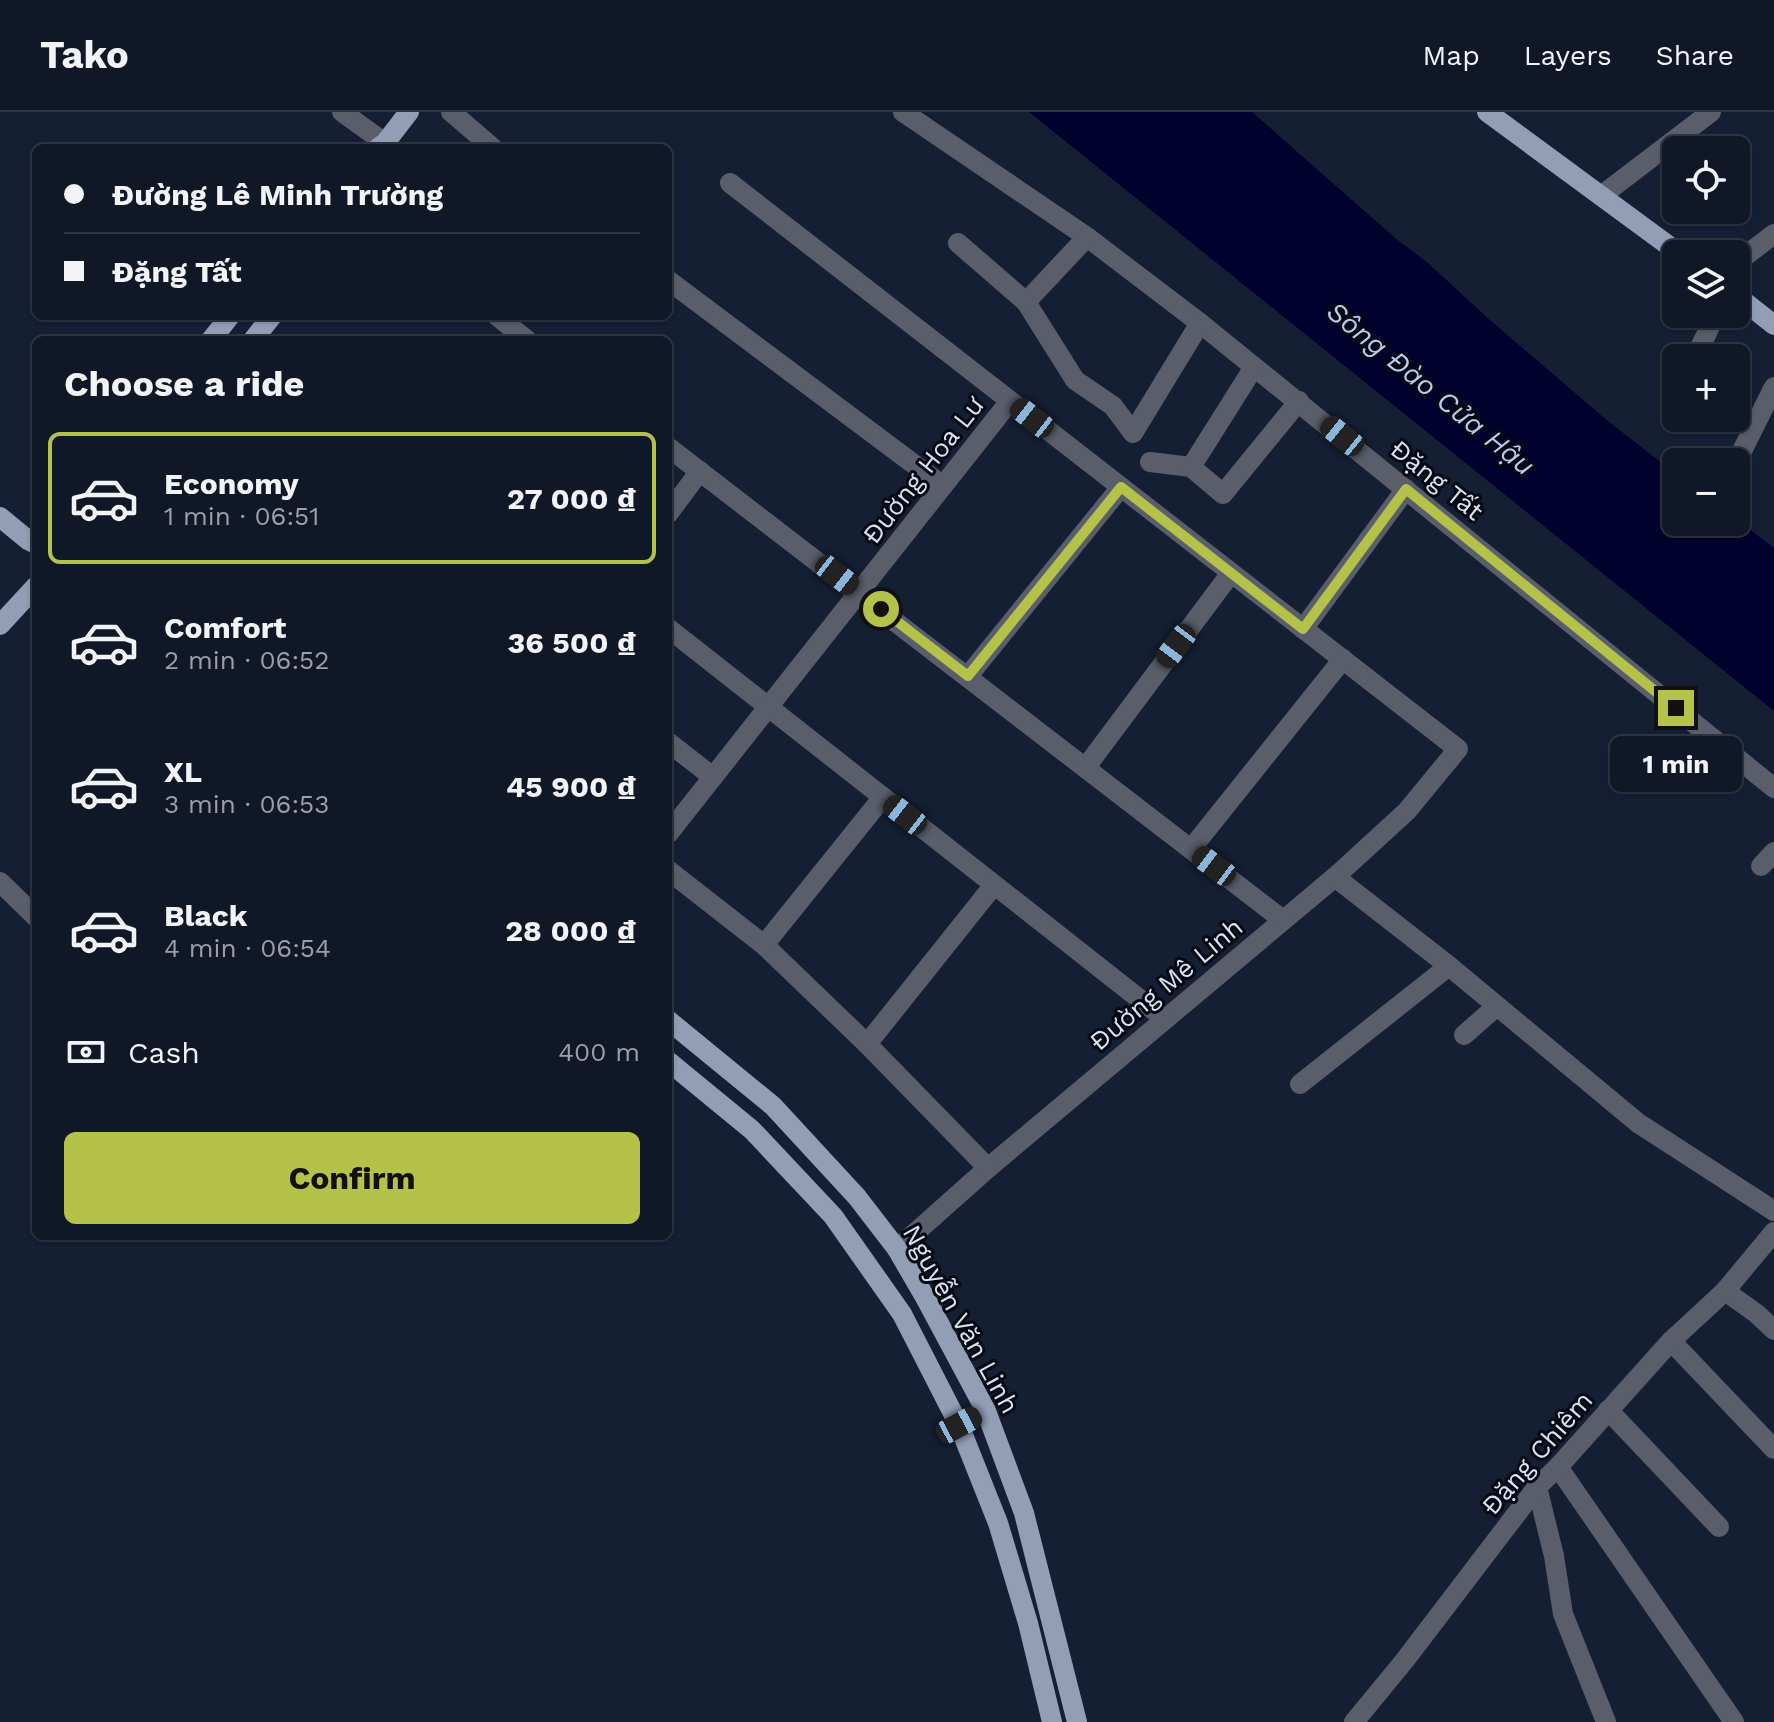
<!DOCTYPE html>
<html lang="en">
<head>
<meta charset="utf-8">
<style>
  :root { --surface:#101727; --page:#19202f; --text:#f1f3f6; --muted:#9c9fa7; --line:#303644; --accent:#b5c249 }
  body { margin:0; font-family:"Work Sans",sans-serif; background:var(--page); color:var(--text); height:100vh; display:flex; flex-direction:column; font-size:30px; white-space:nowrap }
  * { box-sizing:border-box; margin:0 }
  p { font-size:26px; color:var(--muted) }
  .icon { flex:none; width:44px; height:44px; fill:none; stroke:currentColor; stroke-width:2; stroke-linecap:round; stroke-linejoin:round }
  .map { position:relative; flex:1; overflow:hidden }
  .details { position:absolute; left:32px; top:224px; width:640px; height:904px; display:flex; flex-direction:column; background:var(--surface); border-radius:12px; box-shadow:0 2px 6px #0004,0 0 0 2px var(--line) }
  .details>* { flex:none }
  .hud { position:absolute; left:32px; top:32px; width:640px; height:176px; border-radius:12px; box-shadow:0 2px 6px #0004,0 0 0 2px var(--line); display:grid; align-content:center; height:176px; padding:0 32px; background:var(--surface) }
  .tools { position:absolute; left:1662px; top:24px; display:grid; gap:16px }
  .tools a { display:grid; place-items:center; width:88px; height:88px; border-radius:12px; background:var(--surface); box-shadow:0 2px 6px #0004,0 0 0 2px var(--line); font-size:40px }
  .end { position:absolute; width:36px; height:36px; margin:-18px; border:10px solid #b5c249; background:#111; box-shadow:0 0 0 4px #111 }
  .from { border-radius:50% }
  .bubble { position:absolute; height:56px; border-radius:12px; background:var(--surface); box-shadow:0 2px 6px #0004,0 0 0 2px var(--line); font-size:26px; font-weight:700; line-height:56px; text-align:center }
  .car { position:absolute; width:24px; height:48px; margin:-24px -12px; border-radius:10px; box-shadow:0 0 6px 2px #0007; background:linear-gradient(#222 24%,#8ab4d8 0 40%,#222 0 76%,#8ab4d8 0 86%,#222 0) }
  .hud b { display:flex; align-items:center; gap:28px; height:76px; font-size:30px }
  .hud b+b { border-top:2px solid var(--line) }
  .hud i { width:20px; height:20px; background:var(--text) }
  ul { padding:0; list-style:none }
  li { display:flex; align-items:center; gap:24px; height:132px; margin:0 16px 12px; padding:0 16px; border:4px solid transparent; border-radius:12px }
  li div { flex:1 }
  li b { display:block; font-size:30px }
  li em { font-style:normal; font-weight:700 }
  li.active { border-color:var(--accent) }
  li>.icon { width:72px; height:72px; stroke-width:1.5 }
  h2 { padding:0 32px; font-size:36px; line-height:96px }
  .pay { display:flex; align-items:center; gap:20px; height:88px; padding:0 32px; font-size:30px }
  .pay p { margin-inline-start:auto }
  .cta { display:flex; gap:16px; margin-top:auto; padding:16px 32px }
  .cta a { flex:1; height:92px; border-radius:12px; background:var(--accent); color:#111; font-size:32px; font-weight:700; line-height:92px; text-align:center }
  header { display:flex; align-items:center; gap:48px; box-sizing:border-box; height:112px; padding:0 40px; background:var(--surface); border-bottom:2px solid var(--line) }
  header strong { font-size:38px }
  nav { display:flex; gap:44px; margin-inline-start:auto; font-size:28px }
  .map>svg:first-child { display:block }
  .water { fill:#00012d }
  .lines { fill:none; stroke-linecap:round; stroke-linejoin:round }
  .minor { stroke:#595e6a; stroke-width:20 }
  .major { stroke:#929eb6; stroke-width:20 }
  .route { stroke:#b5c249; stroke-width:10 }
  .labels { text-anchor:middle; stroke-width:6; stroke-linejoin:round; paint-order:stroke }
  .street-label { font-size:26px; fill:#dae2f1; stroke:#050912 }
  .water-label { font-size:28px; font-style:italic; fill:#b7caf0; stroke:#050912 }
</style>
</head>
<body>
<header>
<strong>Tako</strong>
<nav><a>Map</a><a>Layers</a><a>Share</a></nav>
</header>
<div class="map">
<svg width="1774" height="1610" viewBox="0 0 1774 1610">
  <rect width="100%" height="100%" fill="#151f34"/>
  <polygon class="water" points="1029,0 1252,0 1395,126 1428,151 1491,209 1609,310 1676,362 1676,410 1736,410 1736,407 1774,436 1774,599"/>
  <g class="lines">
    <g class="minor">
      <polyline points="342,0 385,31"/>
      <polyline points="451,0 493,36"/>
      <polyline points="903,0 1087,125 1200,211 1774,676"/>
      <polyline points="730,71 1458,637 1407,699 1335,765 988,1056 897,1137"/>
      <polyline points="1601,84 1711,0"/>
      <polyline points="1087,125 1026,190 1075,268 1113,294 1133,321 1200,211"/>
      <polyline points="958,131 1026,190"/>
      <polyline points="1736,151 1774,122"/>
      <polyline points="668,168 943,374"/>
      <polyline points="497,204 527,228"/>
      <polyline points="1695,246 1716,202"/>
      <polyline points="668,335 1283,808"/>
      <polyline points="1150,350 1191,355 1223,382 1299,289"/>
      <polyline points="1736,351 1774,275"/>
      <polyline points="1191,355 1254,255"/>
      <polyline points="668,402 700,359"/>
      <polyline points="668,516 1165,907"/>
      <polyline points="1303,517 1406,377"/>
      <polyline points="968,564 1121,375"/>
      <polyline points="668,630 713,665"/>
      <polyline points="1086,655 1231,461"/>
      <polyline points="668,722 1010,289"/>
      <polyline points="1191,737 1343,547"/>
      <polyline points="1761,754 1774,740"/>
      <polyline points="668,758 764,833 867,932 988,1056"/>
      <polyline points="1335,765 1449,854 1638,1011 1774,1099"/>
      <polyline points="0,770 36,805"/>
      <polyline points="764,833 883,685"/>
      <polyline points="1464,923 1497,894"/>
      <polyline points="867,932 994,773"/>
      <polyline points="1300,972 1449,854"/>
      <polyline points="1725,1179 1757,1202 1774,1218"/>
      <polyline points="1671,1229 1774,1337"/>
      <polyline points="1608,1298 1719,1415"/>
      <polyline points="1558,1355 1734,1610"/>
      <polyline points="1537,1375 1554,1444 1563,1502 1606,1610"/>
      <polyline points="1354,1610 1405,1548 1537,1375 1558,1355 1671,1229 1725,1179 1774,1120"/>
    </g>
    <g class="major">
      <polyline points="1487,0 1680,142"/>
      <polyline points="378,36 385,31 409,0"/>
      <polyline points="1736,183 1774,213"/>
      <polyline points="211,228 230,204"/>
      <polyline points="253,228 272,204"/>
      <polyline points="0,405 28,428 36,432"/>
      <polyline points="0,513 36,474"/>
      <polyline points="668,908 773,994 857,1085 897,1137 926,1187 986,1299 1024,1401 1077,1610"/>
      <polyline points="668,949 752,1018 833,1104 902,1202 959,1313 998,1411 1028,1511 1052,1610"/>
    </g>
  </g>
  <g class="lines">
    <polyline class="route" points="881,497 968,564 1121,375 1303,517 1406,377 1676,596"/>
  </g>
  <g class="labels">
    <g class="street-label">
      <text transform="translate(923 358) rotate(-52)" y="9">Đường Hoa Lư</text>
      <text transform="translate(1437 368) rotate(39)" y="9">Đặng Tất</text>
      <text transform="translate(1166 872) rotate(-40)" y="9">Đường Mê Linh</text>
      <text transform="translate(961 1207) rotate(61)" y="9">Nguyễn Văn Linh</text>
      <text transform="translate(1537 1341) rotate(-49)" y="9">Đặng Chiêm</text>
    </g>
    <g class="water-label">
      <text transform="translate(1431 276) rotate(39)" y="10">Sông Đào Cửa Hậu</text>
    </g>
  </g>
</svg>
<div class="tools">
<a><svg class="icon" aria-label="locate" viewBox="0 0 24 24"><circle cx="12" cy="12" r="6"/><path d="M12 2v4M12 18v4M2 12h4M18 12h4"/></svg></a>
<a><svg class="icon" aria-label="layers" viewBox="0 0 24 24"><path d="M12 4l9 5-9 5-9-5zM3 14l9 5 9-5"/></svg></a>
<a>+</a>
<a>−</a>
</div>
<i class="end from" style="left:881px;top:497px"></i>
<i class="end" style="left:1676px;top:596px"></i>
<div class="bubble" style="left:1610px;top:624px;width:132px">1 min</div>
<i class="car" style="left:1032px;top:306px;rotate:308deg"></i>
<i class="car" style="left:1342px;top:324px;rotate:309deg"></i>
<i class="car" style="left:837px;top:463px;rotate:128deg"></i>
<i class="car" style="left:1176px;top:534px;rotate:217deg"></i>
<i class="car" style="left:905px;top:703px;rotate:308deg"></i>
<i class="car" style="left:1214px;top:754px;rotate:307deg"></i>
<i class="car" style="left:959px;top:1313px;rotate:62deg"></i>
<div class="hud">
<b><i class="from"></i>Đường Lê Minh Trường</b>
<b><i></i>Đặng Tất</b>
</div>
<section class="details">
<h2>Choose a ride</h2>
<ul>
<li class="active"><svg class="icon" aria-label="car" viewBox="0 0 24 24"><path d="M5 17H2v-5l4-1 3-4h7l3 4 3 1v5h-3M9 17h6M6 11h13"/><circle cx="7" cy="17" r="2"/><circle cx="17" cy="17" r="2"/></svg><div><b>Economy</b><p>1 min · 06:51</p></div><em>27 000 ₫</em></li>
<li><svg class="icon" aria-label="car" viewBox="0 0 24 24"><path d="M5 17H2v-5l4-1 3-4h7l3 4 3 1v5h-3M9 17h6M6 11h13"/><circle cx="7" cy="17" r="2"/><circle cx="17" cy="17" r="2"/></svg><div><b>Comfort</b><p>2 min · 06:52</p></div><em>36 500 ₫</em></li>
<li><svg class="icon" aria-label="car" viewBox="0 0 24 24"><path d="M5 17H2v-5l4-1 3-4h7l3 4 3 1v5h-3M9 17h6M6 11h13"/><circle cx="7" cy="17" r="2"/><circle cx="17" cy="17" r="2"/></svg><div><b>XL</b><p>3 min · 06:53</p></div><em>45 900 ₫</em></li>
<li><svg class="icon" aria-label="car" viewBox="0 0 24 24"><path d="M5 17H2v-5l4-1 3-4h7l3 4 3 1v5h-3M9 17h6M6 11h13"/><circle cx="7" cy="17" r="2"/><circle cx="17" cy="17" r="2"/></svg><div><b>Black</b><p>4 min · 06:54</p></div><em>28 000 ₫</em></li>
</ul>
<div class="pay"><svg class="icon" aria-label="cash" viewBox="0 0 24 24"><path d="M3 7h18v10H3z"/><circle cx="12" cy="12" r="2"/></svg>Cash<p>400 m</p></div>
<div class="cta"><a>Confirm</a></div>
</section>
</div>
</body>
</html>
